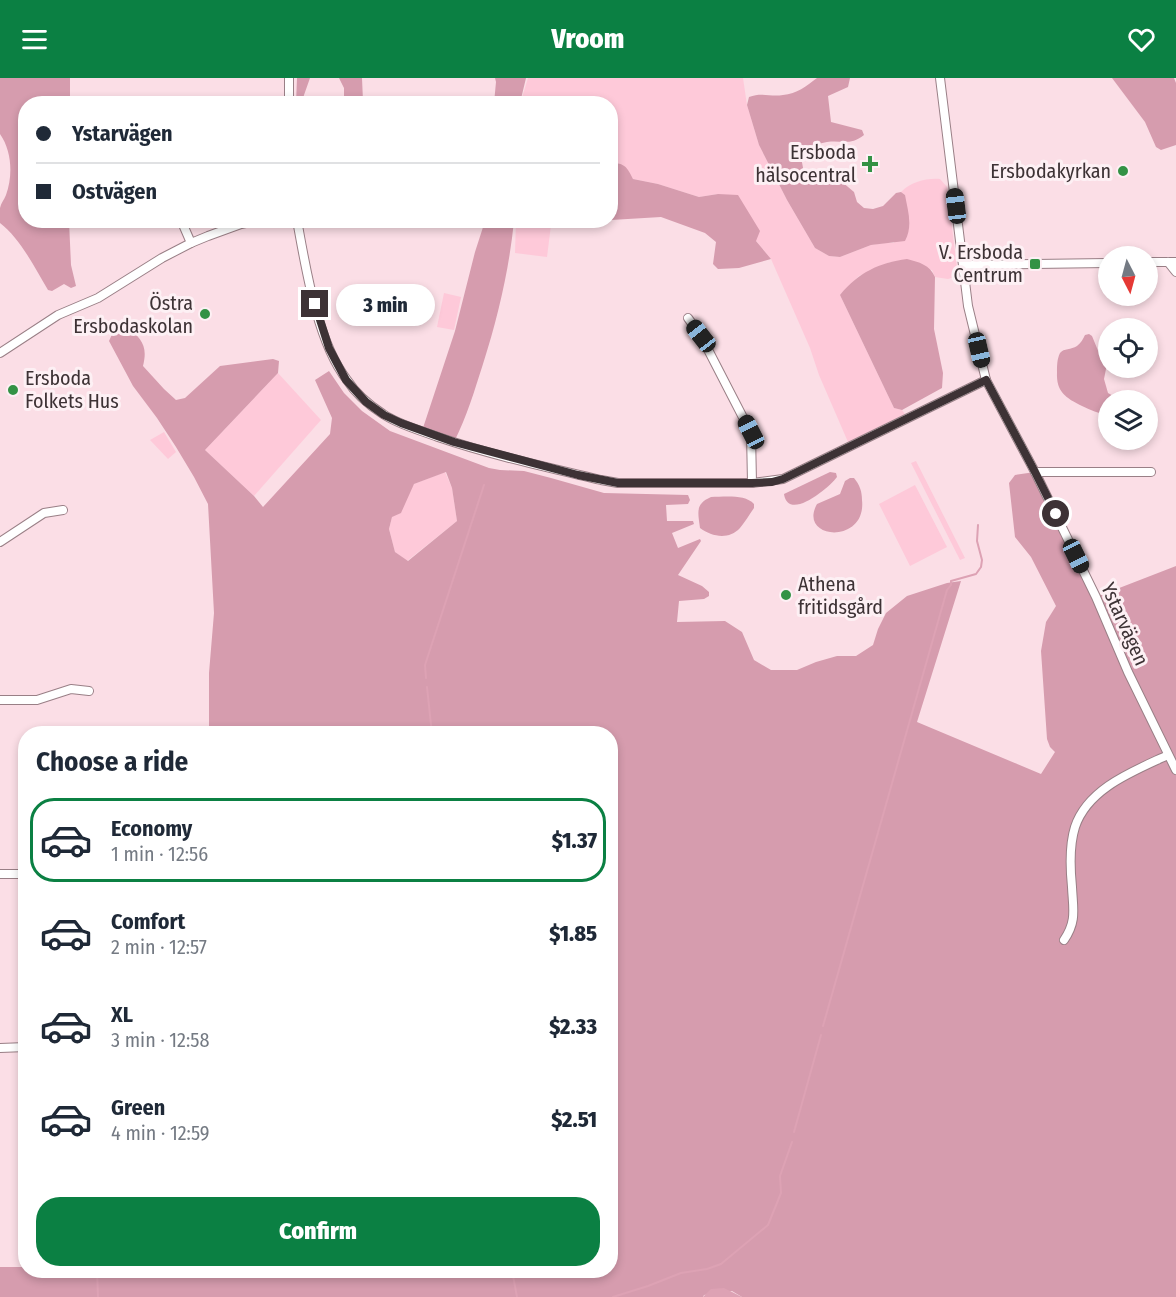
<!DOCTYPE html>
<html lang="en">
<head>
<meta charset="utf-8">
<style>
  :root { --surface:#fff; --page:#f6f6f7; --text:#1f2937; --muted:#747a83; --line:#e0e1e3; --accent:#0b8043 }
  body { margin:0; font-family:"Fira Sans Condensed",sans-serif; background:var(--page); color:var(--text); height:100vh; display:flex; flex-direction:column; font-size:22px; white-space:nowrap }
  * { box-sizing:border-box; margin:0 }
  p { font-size:20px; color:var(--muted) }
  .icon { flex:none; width:33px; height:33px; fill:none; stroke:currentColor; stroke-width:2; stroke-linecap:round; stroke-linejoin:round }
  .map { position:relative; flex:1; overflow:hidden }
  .details { position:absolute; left:18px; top:648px; width:600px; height:552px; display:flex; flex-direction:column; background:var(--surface); border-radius:24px; box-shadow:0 3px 9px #0003 }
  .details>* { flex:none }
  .guide { position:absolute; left:18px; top:18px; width:600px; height:132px; border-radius:24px; box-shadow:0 3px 9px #0003; display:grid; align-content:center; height:132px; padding:0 18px; background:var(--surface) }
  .needle { width:39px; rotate:174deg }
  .controls { position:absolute; left:1098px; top:168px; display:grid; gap:12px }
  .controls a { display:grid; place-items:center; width:60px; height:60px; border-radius:50%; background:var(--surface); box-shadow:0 3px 9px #0003; font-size:30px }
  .end { position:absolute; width:27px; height:27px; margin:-14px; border:8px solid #3d3235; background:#fff; box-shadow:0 0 0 3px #fff }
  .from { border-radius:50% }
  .bubble { position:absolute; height:42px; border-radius:21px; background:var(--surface); box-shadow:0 3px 9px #0003; font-size:20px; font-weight:800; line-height:42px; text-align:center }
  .car { position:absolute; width:18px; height:36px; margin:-18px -9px; border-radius:8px; box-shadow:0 0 4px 2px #0007; background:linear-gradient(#222 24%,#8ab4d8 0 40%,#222 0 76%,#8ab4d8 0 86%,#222 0) }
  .guide b { display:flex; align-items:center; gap:21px; height:57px; font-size:22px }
  .guide b+b { border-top:2px solid var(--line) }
  .guide i { width:15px; height:15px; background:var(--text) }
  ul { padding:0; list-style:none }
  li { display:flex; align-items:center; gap:18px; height:84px; margin:0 12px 9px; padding:0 6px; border:3px solid transparent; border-radius:24px }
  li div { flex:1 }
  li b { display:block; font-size:22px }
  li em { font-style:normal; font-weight:800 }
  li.current { border-color:var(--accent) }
  li>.icon { width:54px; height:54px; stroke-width:1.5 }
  h2 { padding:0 18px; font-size:27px; line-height:72px }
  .button { display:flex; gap:12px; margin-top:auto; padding:12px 18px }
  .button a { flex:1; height:69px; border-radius:24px; background:var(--accent); color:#fff; font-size:24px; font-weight:800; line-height:69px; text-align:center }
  header { display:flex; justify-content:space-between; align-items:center; height:78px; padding:0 18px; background:var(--accent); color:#fff; font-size:27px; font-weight:800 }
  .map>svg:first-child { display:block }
  .green { fill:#fec9d9 }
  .forest { fill:#d69cae; fill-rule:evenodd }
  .water { fill:#dda2b4 }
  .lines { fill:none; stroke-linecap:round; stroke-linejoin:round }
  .stream { stroke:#dda2b4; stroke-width:2 }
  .minor-casing { stroke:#997f86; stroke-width:10 }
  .minor { stroke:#fff; stroke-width:8 }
  .route { stroke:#3d3235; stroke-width:8 }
  .poi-dot { fill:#339245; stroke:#fdf0f4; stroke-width:2 }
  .labels { text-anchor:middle; stroke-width:6; stroke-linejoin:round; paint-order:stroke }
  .poi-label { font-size:20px; fill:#3d3235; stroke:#fdf0f4; text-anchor:end }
  .street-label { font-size:20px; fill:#3d3235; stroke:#fdf0f4 }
</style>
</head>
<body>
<header><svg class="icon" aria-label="menu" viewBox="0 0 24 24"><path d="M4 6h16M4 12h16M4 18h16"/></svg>Vroom<svg class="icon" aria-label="heart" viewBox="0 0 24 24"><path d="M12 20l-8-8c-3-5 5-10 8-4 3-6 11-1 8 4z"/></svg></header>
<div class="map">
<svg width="1176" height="1219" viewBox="0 0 1176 1219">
  <rect width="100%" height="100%" fill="#fbdee6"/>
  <g class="green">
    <path d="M528,0H743L747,27L759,67L787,122L815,170L829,178L840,179L871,167L883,165H894L905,117L901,114C911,104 926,100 940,101L947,109L958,198L948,201L935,199L932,192L890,184L859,198L840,217L894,330L902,332L905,336L848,364L819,297L810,270L771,181L718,116L699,119L658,106L633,101L617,85H611L610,26H520Z"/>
    <polygon points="516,143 564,143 563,145 551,147 547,179 515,175"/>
    <polygon points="444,215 461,219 454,252 437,249"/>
    <polygon points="278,295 321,342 254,418 205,372"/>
    <polygon points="164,354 176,374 168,381 150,362"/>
    <polygon points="916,383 965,480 960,482 911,385"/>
    <polygon points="445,394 452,410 457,443 407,483 395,474 389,451 392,439 414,406"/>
    <polygon points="915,407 947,469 910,488 879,426"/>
  </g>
  <g class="forest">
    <path d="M0,0H70V25L26,26V142L69,143L71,187L76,208L71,210L64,206L52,213L48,212C35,190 20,160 0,145C0,140 0,135 0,130C1,125 4,122 6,117C13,98 12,73 0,56Z"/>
    <polygon points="297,0 310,0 304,17 302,25 296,25"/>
    <polygon points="339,0 362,0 363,23 369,25 344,25 344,10"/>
    <polygon points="495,0 526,0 520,25 494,25 496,4"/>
    <path d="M817,0H850L848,9L828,18L831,44L862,52L864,57C850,68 842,62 827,64C818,66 808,68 799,69L805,100L835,98L854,114L857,124L864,130L873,131L883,128L896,115L901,114L905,117C908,133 913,148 905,163L871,167L840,179L829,178L815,170L787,122L759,67L747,27L749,19C762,14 770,19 783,17C797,16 806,8 817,0Z"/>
    <polygon points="1112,0 1174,0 1176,5 1176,67 1161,72 1156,69 1145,44"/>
    <path d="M611,85C625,85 627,89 633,101L658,106L699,119L718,116L738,117L760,153L756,163L771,181L739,190L718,191L713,186L716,164L705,155L661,139L611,142Z"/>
    <path d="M485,143H514C509,192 498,239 483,286C474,314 467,338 454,364L422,353L455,253L475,174Z"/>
    <path d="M907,181C919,184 930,187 935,199L934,251L943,295L942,310L902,332L894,330L840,217C859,194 879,185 907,181Z"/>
    <path d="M125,248C142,260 148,268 143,288L164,311L176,322L185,320L220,288L273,281L279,283L278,295L205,372L254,418L263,429L330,356L332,340L315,302L329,293L344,315L362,333L390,353L489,390L500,392L524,393L551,400L604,415L688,417L690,422L688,426L666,427L667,443H693L694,446L672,455L678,470L700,461L701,463L678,497L702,508L709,514V518L704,521L679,523L677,544L725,543L742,554L754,582L771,592H797L816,584L837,578H856L873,567L878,551L886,535L907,518L947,505L961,503L917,644L1041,696L1055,674L1050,669L1047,661L1041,573L1046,544L1056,528L1031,479L1015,459L1009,405L1015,397L1035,394L1096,519L1176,488V1219H742L732,1213L704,1217L703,1219H0V1189H25L26,1192H610V656L209,655V595L214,535L208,426L194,399L176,369L157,340L133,308L109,263L114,252ZM446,394L452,410L457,443L408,483L395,474L389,451L392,439L401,435L414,406Z"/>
    <path d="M1089,256L1092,258L1099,275L1108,281L1104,301L1108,315L1115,319L1118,322H1108V336C1098,336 1091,332 1082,328C1066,320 1056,314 1057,294C1057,288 1057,281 1060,275C1064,270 1071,272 1077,268C1081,265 1083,261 1085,257Z"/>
    <path d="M830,394L836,395L837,399C829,410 788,444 784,416Z"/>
    <path d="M850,400H854C860,407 862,414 862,422C867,467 797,462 817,426L840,416L845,403Z"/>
    <path d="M711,419C724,419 745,416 754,426V430C749,437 745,444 740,450C729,462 712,459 700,450C698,434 695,426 711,419Z"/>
  </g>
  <polygon class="water" points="724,1210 742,1219 703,1219 711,1211"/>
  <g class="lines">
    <g class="stream">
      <polyline points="426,600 425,587 484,407"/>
      <polyline points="427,609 432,656"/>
      <polyline points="823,948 947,512 951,507 951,503 976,496 981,489 982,482 977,463 978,447"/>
      <polyline points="794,1054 821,957"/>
      <polyline points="97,1192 98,1219"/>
      <polyline points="512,1192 517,1219"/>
      <polyline points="613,1219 648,1208 681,1195 707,1191 721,1186 768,1147 781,1115 780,1098 792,1064"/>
    </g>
    <g class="minor-casing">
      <g id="minor">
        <polyline points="289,0 289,26"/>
        <polyline points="940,0 968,228 986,302 1035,394 1096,519 1128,594 1176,692"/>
        <polyline points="181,142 191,165"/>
        <path d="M297,142C306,191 317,263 347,302C356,316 369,327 383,336C399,347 420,352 438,359C491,377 546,389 601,402L618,405H752L783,401L986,302"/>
        <polyline points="1148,184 1176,184"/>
        <polyline points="1168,184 1176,194"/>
        <polyline points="964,187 1108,185"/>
        <polyline points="688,240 701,258 751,355 752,405"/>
        <polyline points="0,275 58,237 98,220 162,180 191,165 208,158 241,146 260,142"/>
        <polyline points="1035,394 1151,394"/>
        <polyline points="0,464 44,435 63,432"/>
        <polyline points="0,622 37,622 71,611 89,613"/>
        <polyline points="0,796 26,796"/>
        <path d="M1064,862C1077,843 1073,831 1072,809C1070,789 1069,768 1075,749C1088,710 1134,693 1168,677"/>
        <polyline points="0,970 26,969"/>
      </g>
    </g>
    <use href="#minor" class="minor"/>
  </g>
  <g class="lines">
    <polyline class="route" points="315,226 329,270 346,302 366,324 384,337 401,345 454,364 578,397 618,405 752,405 772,404 783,401 986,302 1035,394 1056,436"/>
  </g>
  <g class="poi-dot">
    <path d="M867 77h6v6h6v6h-6v6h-6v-6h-6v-6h6z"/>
    <circle cx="1123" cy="93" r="6"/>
    <rect x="1029" y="180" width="12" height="12" rx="3"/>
    <circle cx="205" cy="236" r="6"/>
    <circle cx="13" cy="312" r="6"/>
    <circle cx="786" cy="517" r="6"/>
  </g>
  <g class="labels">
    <g class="poi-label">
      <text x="856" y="81">Ersboda<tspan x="856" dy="23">hälsocentral</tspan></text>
      <text x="1111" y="100">Ersbodakyrkan</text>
      <text x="1023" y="181">V. Ersboda<tspan x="1023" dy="23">Centrum</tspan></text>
      <text x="193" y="232">Östra<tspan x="193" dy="23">Ersbodaskolan</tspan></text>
      <text x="25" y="307" text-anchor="start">Ersboda<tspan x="25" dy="23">Folkets Hus</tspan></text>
      <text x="798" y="513" text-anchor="start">Athena<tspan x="798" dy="23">fritidsgård</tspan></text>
    </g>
    <g class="street-label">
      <text transform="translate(1125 546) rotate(66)" y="7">Ystarvägen</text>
    </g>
  </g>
</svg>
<div class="controls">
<a><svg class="needle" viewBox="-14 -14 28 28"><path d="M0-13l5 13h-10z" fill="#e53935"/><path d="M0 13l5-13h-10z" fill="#747a83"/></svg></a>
<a><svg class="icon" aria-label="locate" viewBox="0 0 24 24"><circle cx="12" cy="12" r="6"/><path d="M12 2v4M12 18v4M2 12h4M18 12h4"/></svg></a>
<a><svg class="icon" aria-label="layers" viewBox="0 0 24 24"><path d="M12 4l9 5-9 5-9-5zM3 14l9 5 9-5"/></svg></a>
</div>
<i class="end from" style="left:1056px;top:436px"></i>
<i class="end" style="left:315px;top:226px"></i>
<div class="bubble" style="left:336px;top:206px;width:99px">3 min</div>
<i class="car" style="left:956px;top:128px;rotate:353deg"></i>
<i class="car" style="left:701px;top:258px;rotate:322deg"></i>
<i class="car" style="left:979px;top:272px;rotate:167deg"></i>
<i class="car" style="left:751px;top:354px;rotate:333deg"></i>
<i class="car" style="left:1076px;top:478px;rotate:154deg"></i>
<div class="guide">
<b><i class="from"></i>Ystarvägen</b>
<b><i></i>Ostvägen</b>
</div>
<section class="details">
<h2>Choose a ride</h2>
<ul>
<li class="current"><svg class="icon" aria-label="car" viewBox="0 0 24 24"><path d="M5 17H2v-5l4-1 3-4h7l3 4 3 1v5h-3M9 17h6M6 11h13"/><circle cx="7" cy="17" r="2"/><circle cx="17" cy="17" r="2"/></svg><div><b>Economy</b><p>1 min · 12:56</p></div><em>$1.37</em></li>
<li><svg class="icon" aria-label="car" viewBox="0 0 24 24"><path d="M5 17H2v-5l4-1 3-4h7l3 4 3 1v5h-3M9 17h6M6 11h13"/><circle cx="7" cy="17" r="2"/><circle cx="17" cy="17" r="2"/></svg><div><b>Comfort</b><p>2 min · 12:57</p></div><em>$1.85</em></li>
<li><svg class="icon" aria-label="car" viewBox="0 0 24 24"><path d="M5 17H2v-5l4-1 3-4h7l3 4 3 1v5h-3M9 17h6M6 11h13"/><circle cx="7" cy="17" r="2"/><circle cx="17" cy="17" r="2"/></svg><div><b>XL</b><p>3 min · 12:58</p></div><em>$2.33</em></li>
<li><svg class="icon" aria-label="car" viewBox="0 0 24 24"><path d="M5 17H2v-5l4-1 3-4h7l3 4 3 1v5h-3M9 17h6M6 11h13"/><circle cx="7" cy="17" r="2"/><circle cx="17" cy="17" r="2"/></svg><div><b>Green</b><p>4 min · 12:59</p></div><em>$2.51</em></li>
</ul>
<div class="button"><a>Confirm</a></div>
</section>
</div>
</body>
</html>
